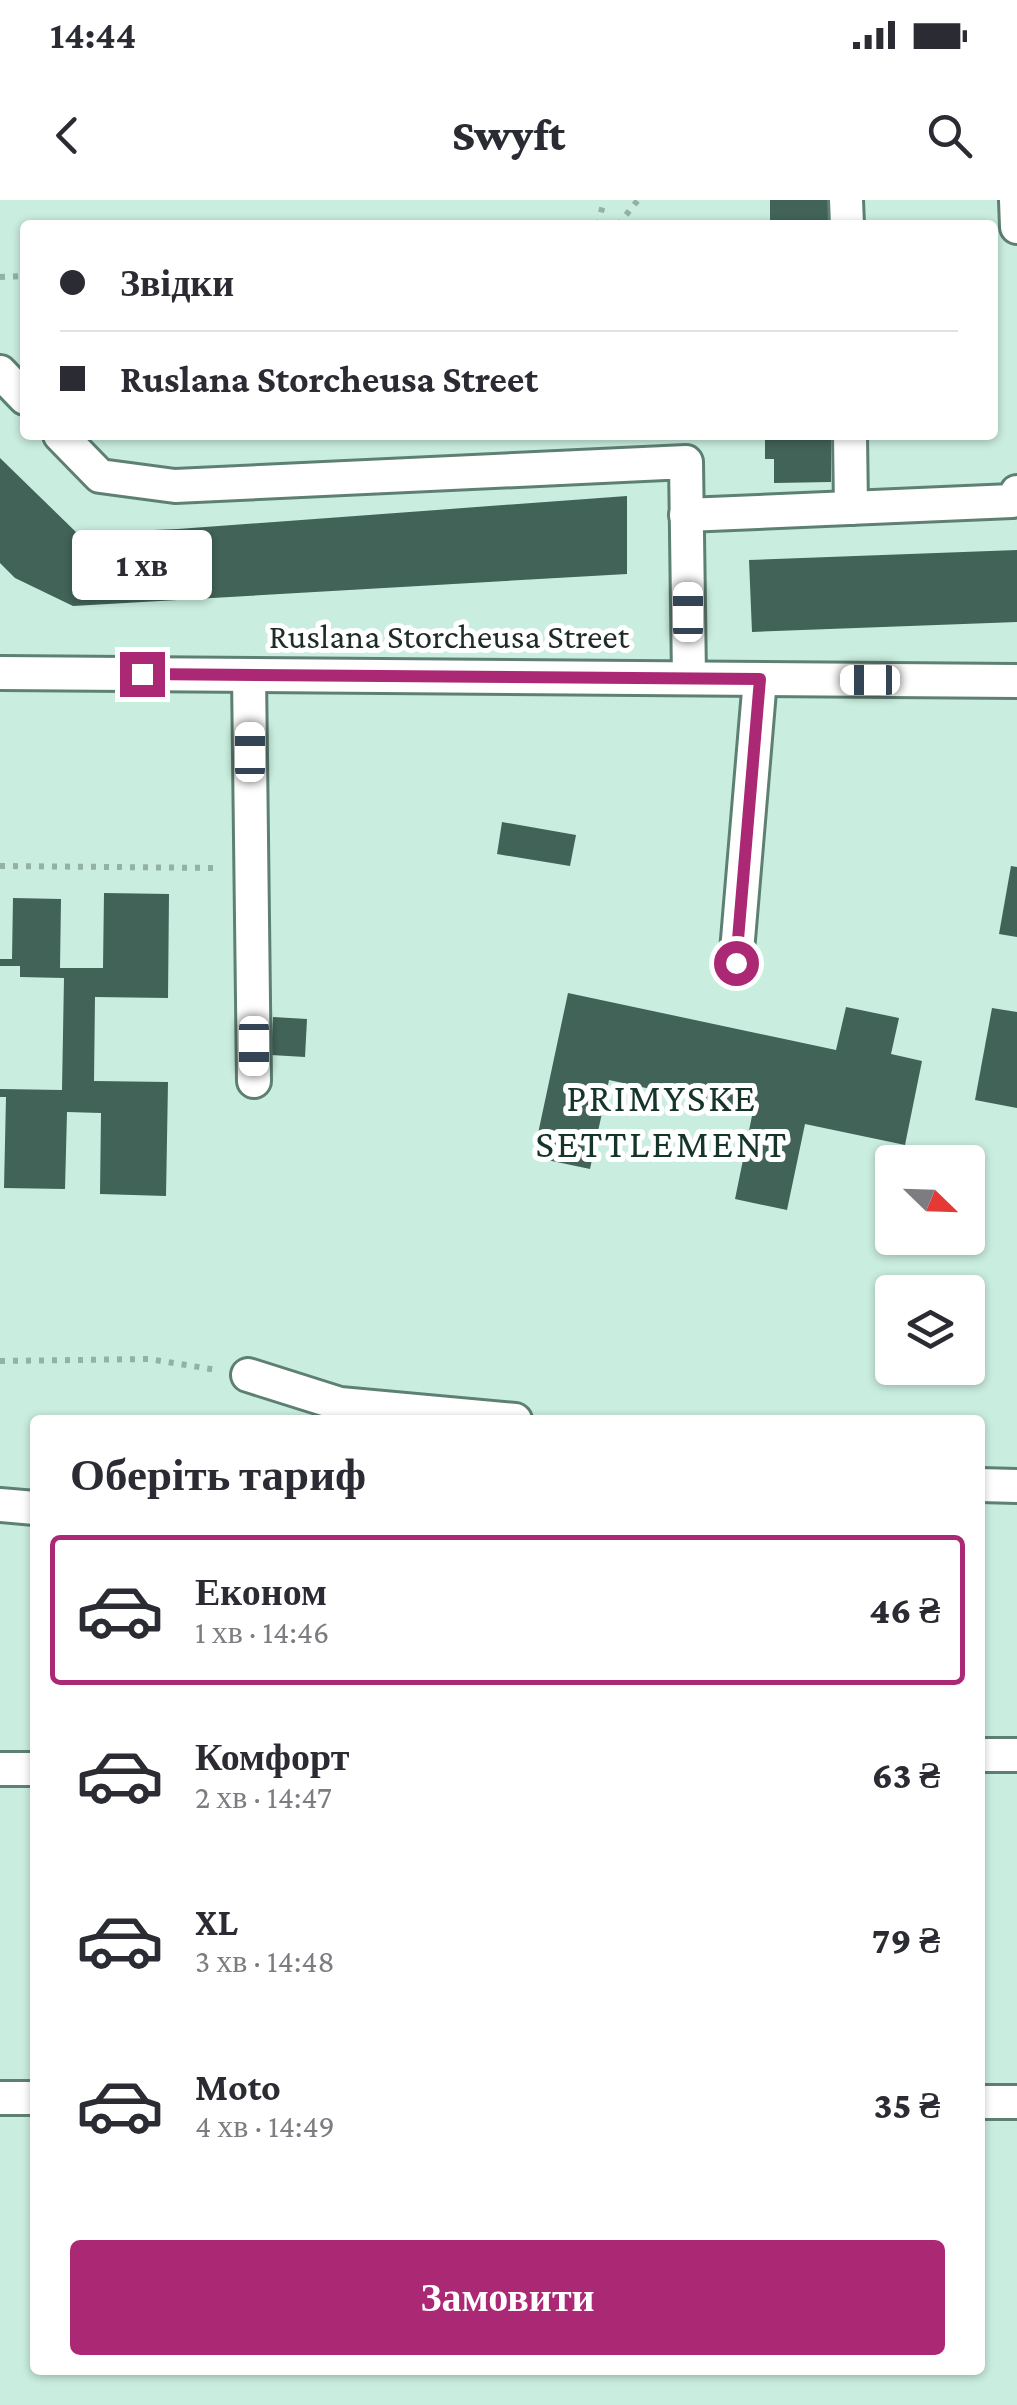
<!DOCTYPE html>
<html lang="uk">
<head>
<meta charset="utf-8">
<style>
  :root { --surface:#fff; --page:#f7f7f7; --text:#2b2b33; --muted:#7c7c81; --line:#e1e1e2; --accent:#ab2974 }
  body { margin:0; font-family:"Crimson Pro",serif; background:var(--page); color:var(--text); height:100vh; display:flex; flex-direction:column; font-size:38px; white-space:nowrap }
  * { box-sizing:border-box; margin:0 }
  p { font-size:32px; color:var(--muted) }
  .icon { flex:none; width:55px; height:55px; fill:none; stroke:currentColor; stroke-width:2; stroke-linecap:round; stroke-linejoin:round }
  .map { position:relative; flex:1; overflow:hidden }
  .side { position:absolute; left:30px; top:1215px; width:955px; height:960px; display:flex; flex-direction:column; background:var(--surface); border-radius:10px; box-shadow:0 2px 8px #0004 }
  .side>* { flex:none }
  .hud { position:absolute; left:20px; top:20px; width:978px; height:220px; border-radius:10px; box-shadow:0 2px 8px #0004; display:grid; align-content:center; height:220px; padding:0 40px; background:var(--surface) }
  .needle { width:65px; rotate:113deg }
  .fabs { position:absolute; left:875px; top:945px; display:grid; gap:20px }
  .fabs a { display:grid; place-items:center; width:110px; height:110px; border-radius:10px; background:var(--surface); box-shadow:0 2px 8px #0004; font-size:50px }
  .end { position:absolute; width:45px; height:45px; margin:-22px; border:12px solid #ab2974; background:#fff; box-shadow:0 0 0 5px #fff }
  .from { border-radius:50% }
  .bubble { position:absolute; height:70px; border-radius:10px; background:var(--surface); box-shadow:0 2px 8px #0004; font-size:32px; font-weight:800; line-height:70px; text-align:center }
  .car { position:absolute; width:30px; height:60px; margin:-30px -15px; border-radius:12px; box-shadow:0 0 8px 2px #0007; background:linear-gradient(#fff 24%,#345 0 40%,#fff 0 76%,#345 0 86%,#fff 0) }
  .hud b { display:flex; align-items:center; gap:35px; height:95px; font-size:38px }
  .hud b+b { border-top:2px solid var(--line) }
  .hud i { width:25px; height:25px; background:var(--text) }
  ul { padding:0; list-style:none }
  li { display:flex; align-items:center; gap:30px; height:150px; margin:0 20px 15px; padding:0 20px; border:5px solid transparent; border-radius:10px }
  li div { flex:1 }
  li b { display:block; font-size:38px }
  li em { font-style:normal; font-weight:800 }
  li.on { border-color:var(--accent) }
  li>.icon { width:90px; height:90px; stroke-width:1.5 }
  h2 { padding:0 40px; font-size:45px; line-height:120px }
  .primary-button { display:flex; gap:20px; margin-top:auto; padding:20px 40px }
  .primary-button a { flex:1; height:115px; border-radius:10px; background:var(--accent); color:#fff; font-size:40px; font-weight:800; line-height:115px; text-align:center }
  .status { display:flex; justify-content:space-between; align-items:center; height:70px; padding:0 50px; background:var(--surface); direction:ltr }
  .status svg { height:28px; fill:currentColor }
  header { display:flex; justify-content:space-between; align-items:center; height:130px; padding:0 40px; background:var(--surface); font-size:45px; font-weight:800 }
  .map>svg:first-child { display:block }
  .building { fill:#426357 }
  .lines { fill:none; stroke-linecap:round; stroke-linejoin:round }
  .minor-casing { stroke:#5e8073; stroke-width:38 }
  .path { stroke:#94b1a6; stroke-width:6; stroke-dasharray:5 8; stroke-linecap:butt }
  .minor { stroke:#fff; stroke-width:32 }
  .route { stroke:#ab2974; stroke-width:12 }
  .labels { text-anchor:middle; stroke-width:10; stroke-linejoin:round; paint-order:stroke }
  .street-label { font-size:35px; fill:#1e2c27; stroke:#fff }
  .quarter-label { font-size:40px; letter-spacing:2.5px; fill:#15352a; stroke:#fff }
</style>
</head>
<body>
<div class="status"><b>14:44</b><svg viewBox="0 0 49 12"><path d="M0 12V9h3v3zM5 12V6h3v6zM10 12V3h3v9zM15 12V0h3v12zM26 1h20v11H26zM47 4h2v5h-2z"/></svg></div>
<header><svg class="icon" aria-label="back" viewBox="0 0 24 24"><path d="M15 5l-7 7 7 7"/></svg>Swyft<svg class="icon" aria-label="search" viewBox="0 0 24 24"><circle cx="10" cy="10" r="6"/><path d="M15 15l6 6"/></svg></header>
<div class="map">
<svg width="1017" height="2205" viewBox="0 0 1017 2205">
  <rect width="100%" height="100%" fill="#c9eddf"/>
  <g class="building">
    <rect x="770" y="0" width="59" height="25"/>
    <polygon points="765,235 831,235 831,282 774,283 774,259 765,259"/>
    <polygon points="0,258 77,333 178,329 627,296 627,374 73,406 15,378 0,363"/>
    <polygon points="1017,350 1017,422 752,432 749,360"/>
    <polygon points="502,622 576,635 570,666 497,654"/>
    <polygon points="1011,666 1017,667 1017,737 999,734"/>
    <polygon points="104,693 169,694 168,798 95,797 94,881 168,882 166,996 100,994 101,913 67,912 65,989 4,988 6,897 0,897 0,889 62,890 64,778 20,777 20,766 0,766 0,759 12,759 13,698 61,699 60,768 103,768"/>
    <polygon points="568,793 836,850 846,807 899,818 891,854 922,861 905,945 805,924 787,1010 735,999 753,911 609,880 590,969 533,957"/>
    <polygon points="992,808 1017,812 1017,908 975,900"/>
    <polygon points="273,817 307,819 305,857 271,855"/>
  </g>
  <g class="lines">
    <g class="minor-casing">
      <g id="minor">
        <polyline points="846,0 847,25"/>
        <polyline points="1016,0 1017,27"/>
        <polyline points="0,172 25,198"/>
        <polyline points="60,235 100,276 175,286 686,262 689,477"/>
        <polyline points="850,235 851,308"/>
        <polyline points="686,315 1012,301 1017,292"/>
        <polyline points="0,473 1017,481"/>
        <polyline points="249,475 254,881"/>
        <polyline points="736,763 760,479"/>
        <polyline points="248,1175 340,1204 515,1220"/>
        <polyline points="980,1285 1017,1286"/>
        <polyline points="0,1305 35,1308"/>
        <polyline points="980,1555 1017,1555"/>
        <polyline points="0,1569 35,1569"/>
        <polyline points="0,1898 35,1898"/>
        <polyline points="980,1902 1017,1902"/>
      </g>
    </g>
    <g class="path">
      <polyline points="598,25 604,0"/>
      <polyline points="618,25 638,0"/>
      <polyline points="0,77 25,76"/>
      <polyline points="0,666 220,668"/>
      <polyline points="0,1161 149,1159 217,1170"/>
    </g>
    <use href="#minor" class="minor"/>
  </g>
  <g class="lines">
    <polyline class="route" points="142,474 760,479 736,763"/>
  </g>
  <g class="labels">
    <g class="street-label">
      <text x="449" y="448">Ruslana Storcheusa Street</text>
    </g>
    <g class="quarter-label">
      <text x="662" y="911">PRIMYSKE<tspan x="662" dy="46">SETTLEMENT</tspan></text>
    </g>
  </g>
</svg>
<div class="fabs">
<a><svg class="needle" viewBox="-14 -14 28 28"><path d="M0-13l5 13h-10z" fill="#e53935"/><path d="M0 13l5-13h-10z" fill="#7c7c81"/></svg></a>
<a><svg class="icon" aria-label="layers" viewBox="0 0 24 24"><path d="M12 4l9 5-9 5-9-5zM3 14l9 5 9-5"/></svg></a>
</div>
<i class="end from" style="left:736px;top:763px"></i>
<i class="end" style="left:142px;top:474px"></i>
<div class="bubble" style="left:72px;top:330px;width:140px">1 хв</div>
<i class="car" style="left:688px;top:412px;rotate:0deg"></i>
<i class="car" style="left:870px;top:480px;rotate:270deg"></i>
<i class="car" style="left:250px;top:552px;rotate:0deg"></i>
<i class="car" style="left:254px;top:846px;rotate:180deg"></i>
<div class="hud">
<b><i class="from"></i>Звідки</b>
<b><i></i>Ruslana Storcheusa Street</b>
</div>
<section class="side">
<h2>Оберіть тариф</h2>
<ul>
<li class="on"><svg class="icon" aria-label="car" viewBox="0 0 24 24"><path d="M5 17H2v-5l4-1 3-4h7l3 4 3 1v5h-3M9 17h6M6 11h13"/><circle cx="7" cy="17" r="2"/><circle cx="17" cy="17" r="2"/></svg><div><b>Економ</b><p>1 хв · 14:46</p></div><em>46 ₴</em></li>
<li><svg class="icon" aria-label="car" viewBox="0 0 24 24"><path d="M5 17H2v-5l4-1 3-4h7l3 4 3 1v5h-3M9 17h6M6 11h13"/><circle cx="7" cy="17" r="2"/><circle cx="17" cy="17" r="2"/></svg><div><b>Комфорт</b><p>2 хв · 14:47</p></div><em>63 ₴</em></li>
<li><svg class="icon" aria-label="car" viewBox="0 0 24 24"><path d="M5 17H2v-5l4-1 3-4h7l3 4 3 1v5h-3M9 17h6M6 11h13"/><circle cx="7" cy="17" r="2"/><circle cx="17" cy="17" r="2"/></svg><div><b>XL</b><p>3 хв · 14:48</p></div><em>79 ₴</em></li>
<li><svg class="icon" aria-label="car" viewBox="0 0 24 24"><path d="M5 17H2v-5l4-1 3-4h7l3 4 3 1v5h-3M9 17h6M6 11h13"/><circle cx="7" cy="17" r="2"/><circle cx="17" cy="17" r="2"/></svg><div><b>Moto</b><p>4 хв · 14:49</p></div><em>35 ₴</em></li>
</ul>
<div class="primary-button"><a>Замовити</a></div>
</section>
</div>
</body>
</html>
